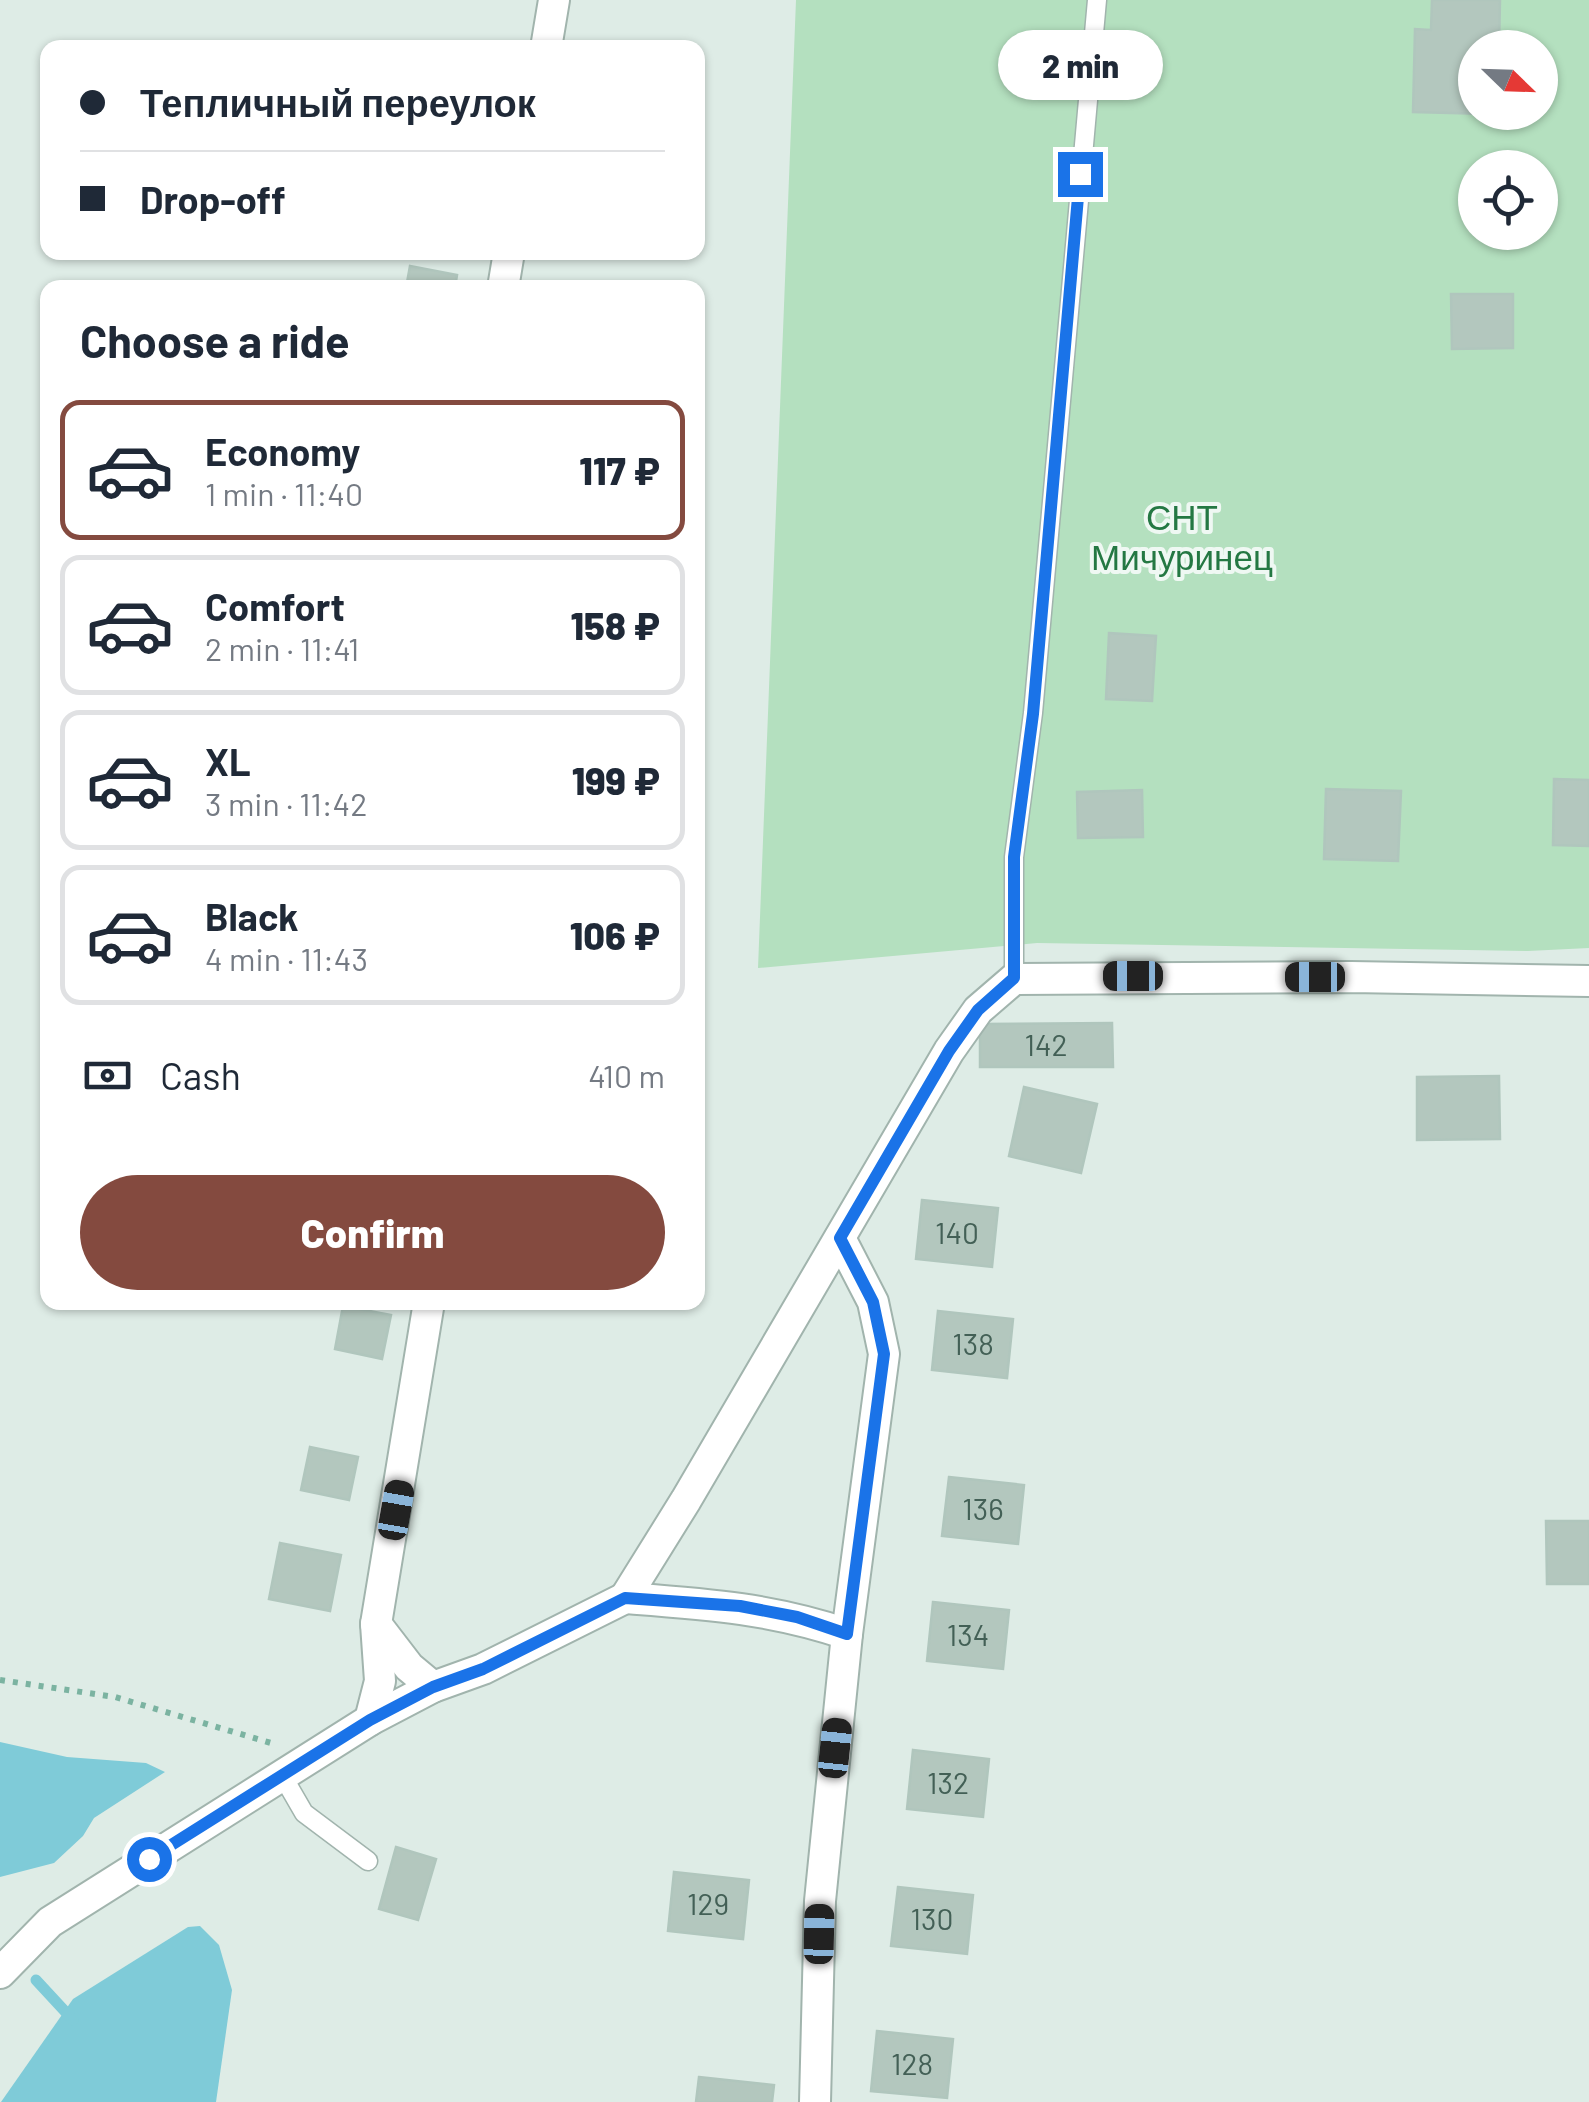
<!DOCTYPE html>
<html lang="en">
<head>
<meta charset="utf-8">
<style>
  :root { --surface:#fff; --page:#f6f6f7; --text:#1f2937; --muted:#747a83; --line:#e0e1e3; --accent:#844a3f }
  body { margin:0; font-family:Barlow,sans-serif; background:var(--page); color:var(--text); height:100vh; display:flex; flex-direction:column; font-size:38px; white-space:nowrap }
  * { box-sizing:border-box; margin:0 }
  p { font-size:32px; color:var(--muted) }
  .icon { flex:none; width:55px; height:55px; fill:none; stroke:currentColor; stroke-width:2; stroke-linecap:round; stroke-linejoin:round }
  .map { position:relative; flex:1; overflow:hidden }
  .side { position:absolute; left:40px; top:280px; width:665px; height:1030px; display:flex; flex-direction:column; background:var(--surface); border-radius:20px; box-shadow:0 2px 8px #0004 }
  .side>* { flex:none }
  .top-card { position:absolute; left:40px; top:40px; width:665px; height:220px; border-radius:20px; box-shadow:0 2px 8px #0004; display:grid; align-content:center; height:220px; padding:0 40px; background:var(--surface) }
  .needle { width:65px; rotate:113deg }
  .controls { position:absolute; left:1458px; top:30px; display:grid; gap:20px }
  .controls a { display:grid; place-items:center; width:100px; height:100px; border-radius:50%; background:var(--surface); box-shadow:0 2px 8px #0004; font-size:50px }
  .end { position:absolute; width:45px; height:45px; margin:-22px; border:12px solid #1a73e8; background:#fff; box-shadow:0 0 0 5px #fff }
  .from { border-radius:50% }
  .bubble { position:absolute; height:70px; border-radius:35px; background:var(--surface); box-shadow:0 2px 8px #0004; font-size:32px; font-weight:800; line-height:70px; text-align:center }
  .car { position:absolute; width:30px; height:60px; margin:-30px -15px; border-radius:12px; box-shadow:0 0 8px 2px #0007; background:linear-gradient(#222 24%,#8ab4d8 0 40%,#222 0 76%,#8ab4d8 0 86%,#222 0) }
  .top-card b { display:flex; align-items:center; gap:35px; height:95px; font-size:38px }
  .top-card b+b { border-top:2px solid var(--line) }
  .top-card i { width:25px; height:25px; background:var(--text) }
  ul { padding:0; list-style:none }
  li { display:flex; align-items:center; gap:30px; height:140px; margin:0 20px 15px; padding:0 20px; border:5px solid var(--line); border-radius:20px }
  li div { flex:1 }
  li b { display:block; font-size:38px }
  li em { font-style:normal; font-weight:800 }
  li.selected { border-color:var(--accent) }
  li>.icon { width:90px; height:90px; stroke-width:1.5 }
  h2 { padding:0 40px; font-size:45px; line-height:120px }
  .pay { display:flex; align-items:center; gap:25px; height:110px; padding:0 40px; font-size:38px }
  .pay p { margin-inline-start:auto }
  .action { display:flex; gap:20px; margin-top:auto; padding:20px 40px }
  .action a { flex:1; height:115px; border-radius:60px; background:var(--accent); color:#fff; font-size:40px; font-weight:800; line-height:115px; text-align:center }
  .map>svg:first-child { display:block }
  .green { fill:#b4e0bf; fill-rule:evenodd }
  .water { fill:#7fcbd8 }
  .lines { fill:none; stroke-linecap:round; stroke-linejoin:round }
  .stream { stroke:#7fcbd8; stroke-width:11 }
  .building { fill:#b3c7be; stroke:#b0c6bd; stroke-width:2.5 }
  .lane-casing { stroke:#a1b4ad; stroke-width:21 }
  .street-casing { stroke:#a1b4ad; stroke-width:34 }
  .path { stroke:#7bb3a1; stroke-width:6; stroke-dasharray:5 8; stroke-linecap:butt }
  .lane { stroke:#fff; stroke-width:18 }
  .street { stroke:#fff; stroke-width:30 }
  .route { stroke:#1a73e8; stroke-width:12 }
  .labels { text-anchor:middle; stroke-width:8; stroke-linejoin:round; paint-order:stroke }
  .number-label { font-size:30px; fill:#436056 }
  .park-label { font-size:35px; fill:#247843; stroke:#eff8f3 }
</style>
</head>
<body>
<div class="map">
<svg width="1589" height="2102" viewBox="0 0 1589 2102">
  <rect width="100%" height="100%" fill="#deece6"/>
  <path class="green" d="M796,0H1589V948L1528,951L1037,943L758,968ZM1475,48H1540V112H1475ZM1475,168H1540V232H1475Z"/>
  <g class="water">
    <polygon points="0,1742 67,1757 146,1763 165,1772 94,1818 83,1836 54,1863 0,1877"/>
    <polygon points="200,1926 219,1945 232,1990 216,2102 1,2102 73,1999 188,1927"/>
  </g>
  <g class="lines">
    <polyline class="stream" points="36,1980 73,2020"/>
  </g>
  <g class="building">
    <polygon points="1432,0 1500,0 1499,48 1475,48 1475,112 1526,112 1526,115 1413,112 1415,29 1431,30"/>
    <polygon points="410,266 457,275 455,288 406,288"/>
    <polygon points="1451,294 1513,294 1513,348 1452,349"/>
    <polygon points="1109,633 1156,636 1152,701 1106,699"/>
    <polygon points="1554,779 1589,780 1589,846 1553,845"/>
    <polygon points="1326,789 1401,791 1398,861 1324,859"/>
    <polygon points="1142,790 1143,837 1078,838 1077,792"/>
    <polygon points="1112,1023 1113,1067 980,1067 980,1024"/>
    <polygon points="1499,1076 1500,1139 1417,1140 1417,1077"/>
    <polygon points="1024,1087 1097,1104 1081,1173 1009,1156"/>
    <polygon points="922,1200 998,1208 992,1267 916,1259"/>
    <polygon points="343,1306 391,1315 382,1359 335,1349"/>
    <polygon points="938,1311 1013,1319 1007,1378 932,1370"/>
    <polygon points="310,1447 358,1457 349,1500 301,1490"/>
    <polygon points="949,1477 1024,1485 1018,1544 942,1536"/>
    <polygon points="1546,1521 1589,1521 1589,1584 1547,1584"/>
    <polygon points="280,1543 341,1555 330,1611 269,1599"/>
    <polygon points="933,1602 1009,1610 1003,1669 927,1661"/>
    <polygon points="913,1750 989,1759 983,1817 907,1809"/>
    <polygon points="396,1847 436,1859 418,1920 379,1909"/>
    <polygon points="674,1872 749,1880 743,1939 668,1931"/>
    <polygon points="898,1887 973,1895 967,1954 891,1946"/>
    <polygon points="877,2031 953,2039 947,2098 871,2091"/>
    <polygon points="699,2077 774,2085 772,2102 696,2102"/>
  </g>
  <g class="lines">
    <g class="lane-casing">
      <g id="lane">
        <polyline points="1014,979 1014,857 1033,713 1097,0"/>
        <polyline points="282,1775 304,1813 368,1861"/>
      </g>
    </g>
    <g class="street-casing">
      <g id="street">
        <polyline points="546,48 554,0"/>
        <polyline points="503,288 509,252"/>
        <polyline points="625,1598 686,1500 949,1051 978,1010 1014,979 1351,977 1589,981"/>
        <path d="M625,1598C705,1604 770,1608 847,1634"/>
        <polyline points="376,1624 409,1667 433,1687"/>
        <polyline points="370,1720 380,1681 376,1624 429,1302"/>
        <polyline points="0,1973 50,1922 370,1720 433,1687 483,1669 625,1598"/>
        <polyline points="815,2102 820,1901 847,1634 884,1354 873,1302 840,1238"/>
      </g>
    </g>
    <polyline class="path" points="0,1680 115,1697 271,1743"/>
    <use href="#lane" class="lane"/>
    <use href="#street" class="street"/>
  </g>
  <g class="lines">
    <polyline class="route" points="149,1859 370,1720 433,1687 483,1669 625,1598 740,1606 797,1617 847,1634 884,1354 873,1302 840,1238 949,1051 978,1010 1014,978 1014,857 1033,714 1080,174"/>
  </g>
  <g class="labels">
    <g class="number-label">
      <text x="1046" y="1056">142</text>
      <text x="957" y="1244">140</text>
      <text x="973" y="1355">138</text>
      <text x="983" y="1520">136</text>
      <text x="968" y="1646">134</text>
      <text x="948" y="1794">132</text>
      <text x="708" y="1915">129</text>
      <text x="932" y="1930">130</text>
      <text x="912" y="2075">128</text>
    </g>
    <g class="park-label">
      <text x="1182" y="530">СНТ<tspan x="1182" dy="40">Мичуринец</tspan></text>
    </g>
  </g>
</svg>
<div class="controls">
<a><svg class="needle" viewBox="-14 -14 28 28"><path d="M0-13l5 13h-10z" fill="#e53935"/><path d="M0 13l5-13h-10z" fill="#747a83"/></svg></a>
<a><svg class="icon" aria-label="locate" viewBox="0 0 24 24"><circle cx="12" cy="12" r="6"/><path d="M12 2v4M12 18v4M2 12h4M18 12h4"/></svg></a>
</div>
<i class="end from" style="left:149px;top:1859px"></i>
<i class="end" style="left:1080px;top:174px"></i>
<div class="bubble" style="left:998px;top:30px;width:165px">2 min</div>
<i class="car" style="left:1133px;top:976px;rotate:270deg"></i>
<i class="car" style="left:1315px;top:977px;rotate:270deg"></i>
<i class="car" style="left:396px;top:1510px;rotate:10deg"></i>
<i class="car" style="left:835px;top:1748px;rotate:6deg"></i>
<i class="car" style="left:819px;top:1934px;rotate:1deg"></i>
<div class="top-card">
<b><i class="from"></i>Тепличный переулок</b>
<b><i></i>Drop-off</b>
</div>
<section class="side">
<h2>Choose a ride</h2>
<ul>
<li class="selected"><svg class="icon" aria-label="car" viewBox="0 0 24 24"><path d="M5 17H2v-5l4-1 3-4h7l3 4 3 1v5h-3M9 17h6M6 11h13"/><circle cx="7" cy="17" r="2"/><circle cx="17" cy="17" r="2"/></svg><div><b>Economy</b><p>1 min · 11:40</p></div><em>117 ₽</em></li>
<li><svg class="icon" aria-label="car" viewBox="0 0 24 24"><path d="M5 17H2v-5l4-1 3-4h7l3 4 3 1v5h-3M9 17h6M6 11h13"/><circle cx="7" cy="17" r="2"/><circle cx="17" cy="17" r="2"/></svg><div><b>Comfort</b><p>2 min · 11:41</p></div><em>158 ₽</em></li>
<li><svg class="icon" aria-label="car" viewBox="0 0 24 24"><path d="M5 17H2v-5l4-1 3-4h7l3 4 3 1v5h-3M9 17h6M6 11h13"/><circle cx="7" cy="17" r="2"/><circle cx="17" cy="17" r="2"/></svg><div><b>XL</b><p>3 min · 11:42</p></div><em>199 ₽</em></li>
<li><svg class="icon" aria-label="car" viewBox="0 0 24 24"><path d="M5 17H2v-5l4-1 3-4h7l3 4 3 1v5h-3M9 17h6M6 11h13"/><circle cx="7" cy="17" r="2"/><circle cx="17" cy="17" r="2"/></svg><div><b>Black</b><p>4 min · 11:43</p></div><em>106 ₽</em></li>
</ul>
<div class="pay"><svg class="icon" aria-label="cash" viewBox="0 0 24 24"><path d="M3 7h18v10H3z"/><circle cx="12" cy="12" r="2"/></svg>Cash<p>410 m</p></div>
<div class="action"><a>Confirm</a></div>
</section>
</div>
</body>
</html>
